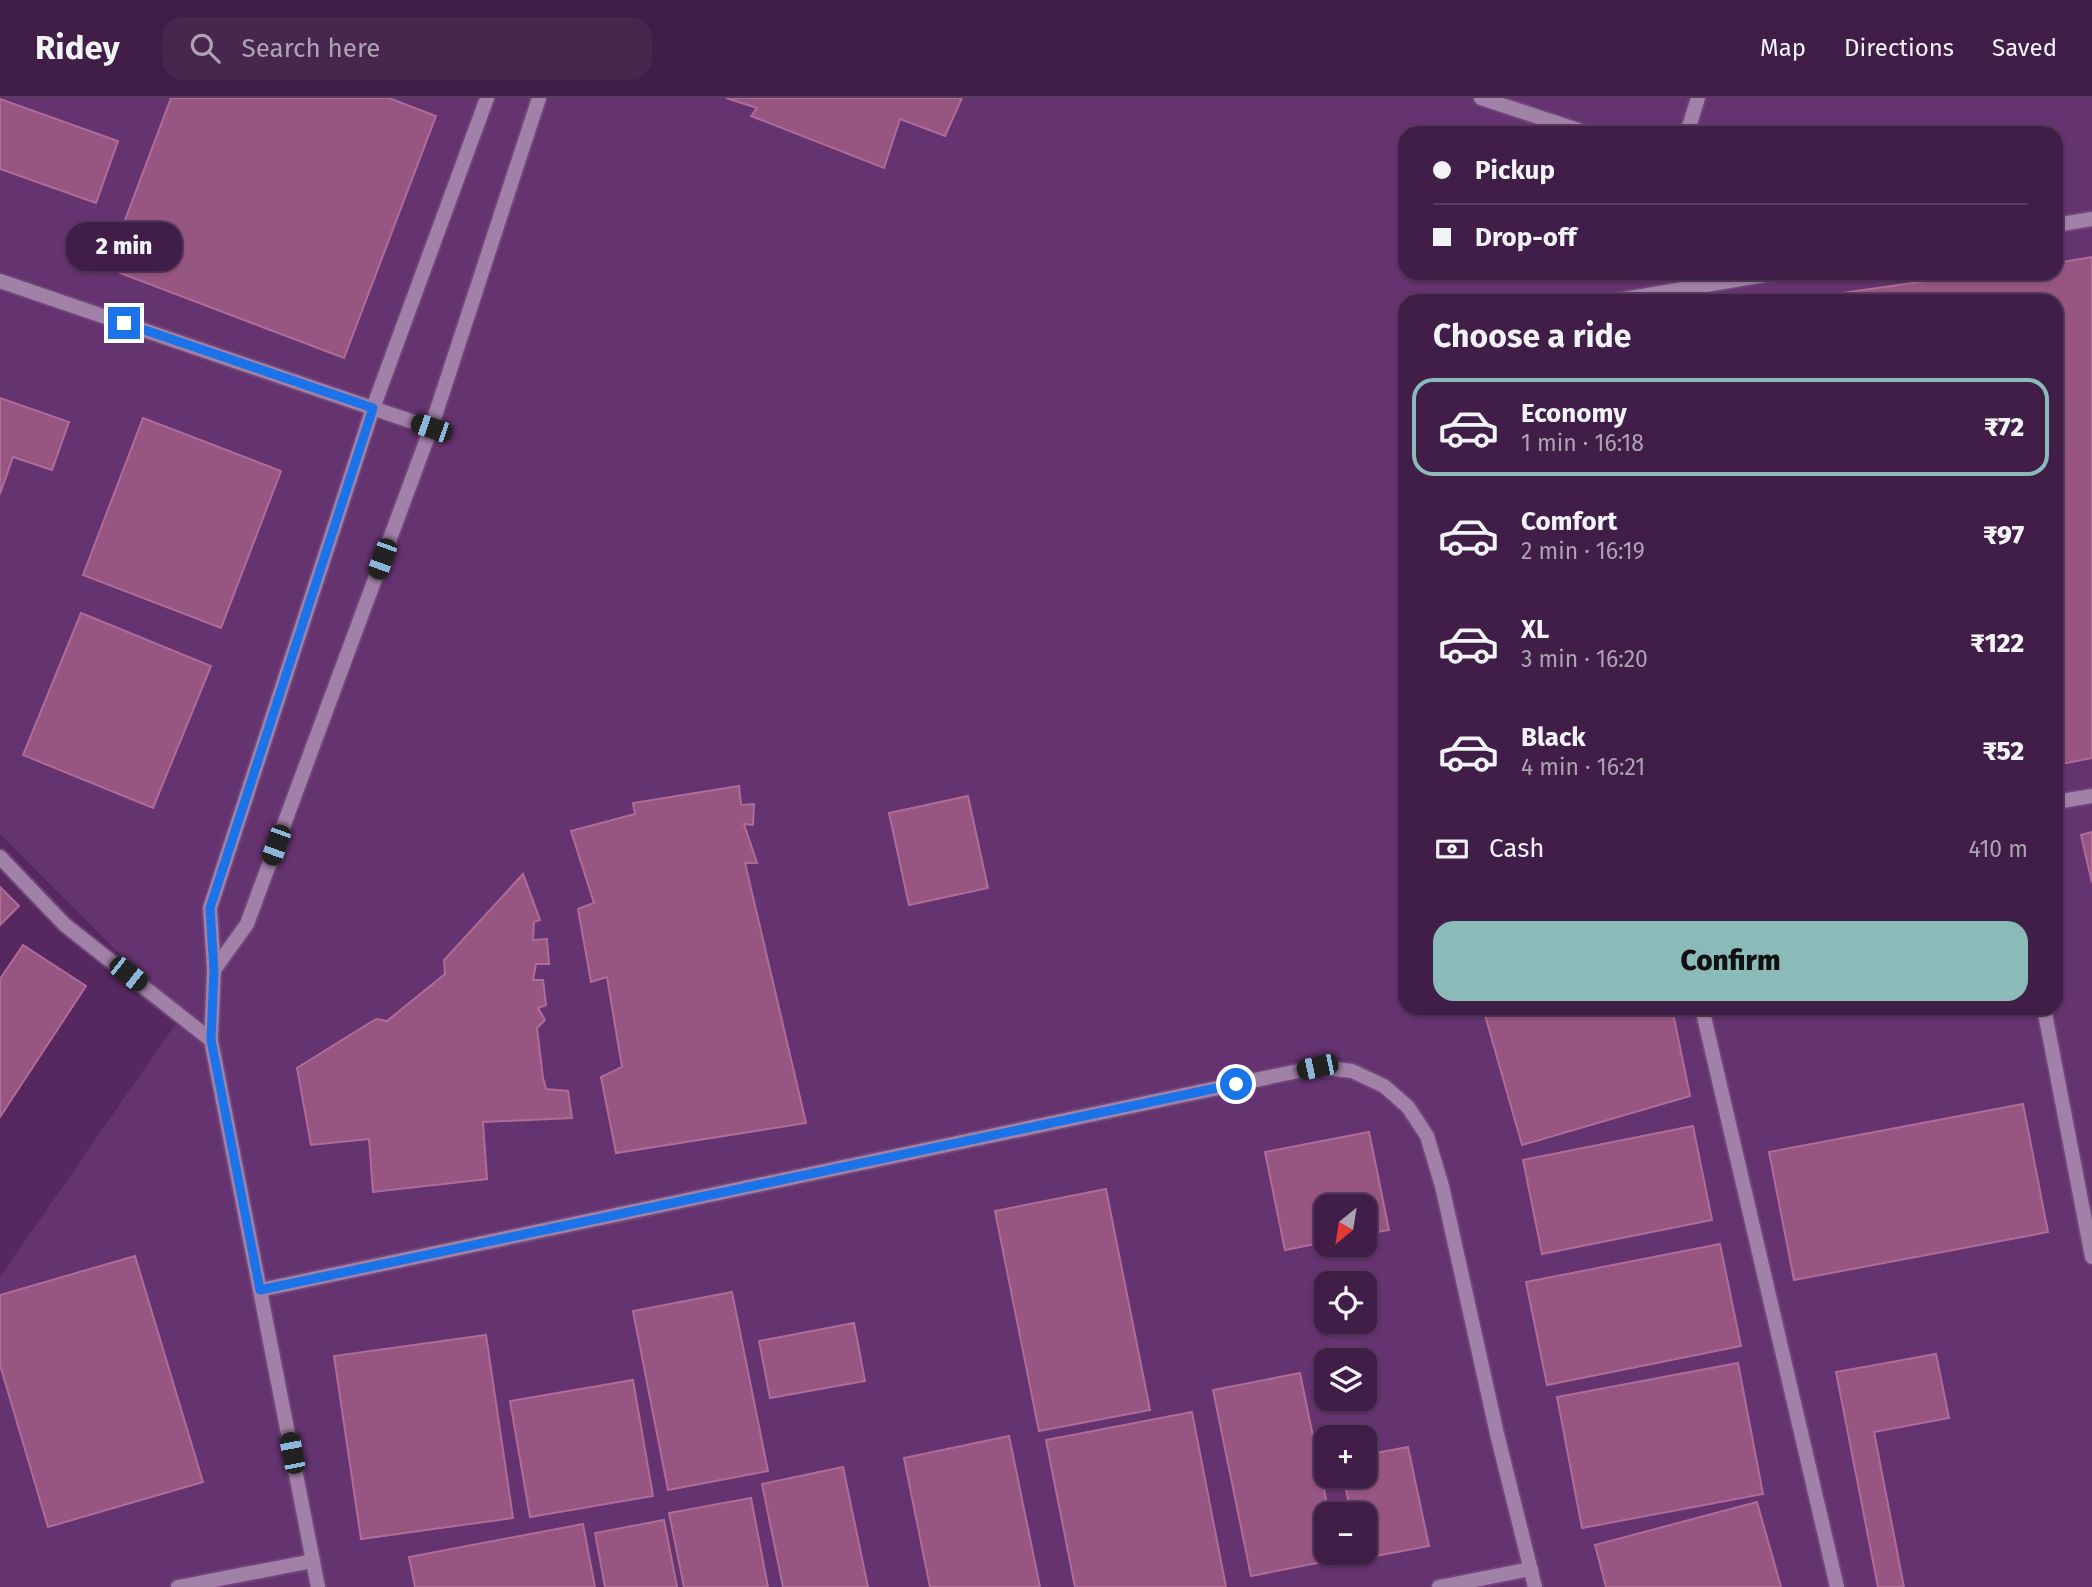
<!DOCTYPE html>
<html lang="en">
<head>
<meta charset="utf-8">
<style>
  :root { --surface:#401e47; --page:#47274e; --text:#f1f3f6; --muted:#aea2b4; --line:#593c60; --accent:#8bbbb9 }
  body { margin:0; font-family:"Fira Sans",sans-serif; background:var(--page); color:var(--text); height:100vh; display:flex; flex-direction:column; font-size:26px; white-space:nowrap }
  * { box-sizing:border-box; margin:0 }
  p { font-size:23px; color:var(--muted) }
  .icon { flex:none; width:38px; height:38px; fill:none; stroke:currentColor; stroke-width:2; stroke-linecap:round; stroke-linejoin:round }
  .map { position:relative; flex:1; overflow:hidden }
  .panel { position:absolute; left:1398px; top:196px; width:665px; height:721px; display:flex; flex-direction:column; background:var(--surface); border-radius:21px; box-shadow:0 2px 5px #0004,0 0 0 2px var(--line) }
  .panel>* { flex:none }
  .top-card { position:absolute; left:1398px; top:28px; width:665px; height:154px; border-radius:21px; box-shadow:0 2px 5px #0004,0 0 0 2px var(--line); display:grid; align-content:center; height:154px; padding:0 35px; background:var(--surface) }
  .needle { width:46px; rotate:210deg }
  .buttons { position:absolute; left:1314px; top:1096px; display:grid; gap:14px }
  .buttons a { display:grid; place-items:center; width:63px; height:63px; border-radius:14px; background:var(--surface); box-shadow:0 2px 5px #0004,0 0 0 2px var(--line); font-size:35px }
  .end { position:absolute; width:32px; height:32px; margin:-16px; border:9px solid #1a73e8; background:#fff; box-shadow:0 0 0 4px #fff }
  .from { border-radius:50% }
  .bubble { position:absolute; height:49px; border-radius:21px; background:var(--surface); box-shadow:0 2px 5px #0004,0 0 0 2px var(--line); font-size:23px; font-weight:800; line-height:49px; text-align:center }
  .car { position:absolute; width:21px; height:42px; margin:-21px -10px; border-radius:9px; box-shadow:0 0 5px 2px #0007; background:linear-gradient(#222 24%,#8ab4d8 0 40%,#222 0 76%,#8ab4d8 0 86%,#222 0) }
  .top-card b { display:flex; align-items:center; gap:24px; height:66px; font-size:26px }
  .top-card b+b { border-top:2px solid var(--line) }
  .top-card i { width:18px; height:18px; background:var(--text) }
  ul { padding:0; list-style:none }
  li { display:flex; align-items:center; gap:21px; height:98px; margin:0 14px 10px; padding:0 21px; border:4px solid transparent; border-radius:21px }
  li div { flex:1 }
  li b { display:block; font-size:26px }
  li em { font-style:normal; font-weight:800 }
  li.selected { border-color:var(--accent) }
  li>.icon { width:63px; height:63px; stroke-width:1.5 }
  h2 { padding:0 35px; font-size:32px; line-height:84px }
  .pay { display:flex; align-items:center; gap:18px; height:77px; padding:0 35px; font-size:26px }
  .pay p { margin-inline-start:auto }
  .action { display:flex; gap:14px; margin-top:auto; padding:14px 35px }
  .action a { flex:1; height:80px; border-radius:21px; background:var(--accent); color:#111; font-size:28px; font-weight:800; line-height:80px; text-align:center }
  header { display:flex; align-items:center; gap:42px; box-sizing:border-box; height:98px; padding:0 35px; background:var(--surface); border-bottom:2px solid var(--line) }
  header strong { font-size:33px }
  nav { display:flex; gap:38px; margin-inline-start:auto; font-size:24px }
  .search { width:490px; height:63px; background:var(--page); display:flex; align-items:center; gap:18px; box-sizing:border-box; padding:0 24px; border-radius:21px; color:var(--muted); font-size:26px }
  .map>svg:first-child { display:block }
  .built { fill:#65336f; fill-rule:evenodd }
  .building { fill:#975581; stroke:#af6c99; stroke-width:2 }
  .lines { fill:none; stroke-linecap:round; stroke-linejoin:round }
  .service-casing { stroke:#704678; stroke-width:18 }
  .minor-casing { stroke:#704678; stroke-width:18 }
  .tertiary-casing { stroke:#704678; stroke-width:18 }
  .service { stroke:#a281a8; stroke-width:14 }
  .minor { stroke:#a281a8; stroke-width:14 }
  .tertiary { stroke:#a281a8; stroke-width:14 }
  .route { stroke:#1a73e8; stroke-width:9 }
</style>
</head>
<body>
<header>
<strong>Ridey</strong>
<div class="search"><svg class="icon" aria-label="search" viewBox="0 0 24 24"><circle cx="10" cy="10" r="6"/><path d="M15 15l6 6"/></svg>Search here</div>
<nav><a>Map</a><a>Directions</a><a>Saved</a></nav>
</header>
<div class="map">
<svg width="2092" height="1489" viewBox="0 0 2092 1489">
  <rect width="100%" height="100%" fill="#56285f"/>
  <path class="built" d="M0,0H2092V1489H0V1179L181,918L0,736ZM1405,35H2056V175H1405ZM1405,203H2056V910H1405ZM1326,1108H1365V1146H1326ZM1326,1185H1365V1223H1326ZM1326,1262H1365V1300H1326ZM1326,1339H1365V1377H1326ZM1326,1416H1365V1454H1326Z"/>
  <g class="building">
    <polygon points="171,0 389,0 436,18 344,260 107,170"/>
    <polygon points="726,0 962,0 945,38 900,21 884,70 751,18 757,10"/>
    <polygon points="0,1 118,43 96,105 0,71"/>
    <polygon points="2092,159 2092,660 2056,667 2056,203 1786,203 1983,175 2056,175 2056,165"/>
    <polygon points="0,300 69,324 52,372 13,359 0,396"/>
    <polygon points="143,320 281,373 221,530 83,477"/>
    <polygon points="81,515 211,568 153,710 23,657"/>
    <polygon points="739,688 741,707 754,706 753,727 744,726 757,765 745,765 806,1025 616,1055 601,979 622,969 607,879 591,884 578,811 594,805 571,733 635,716 633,705"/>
    <polygon points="968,698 988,790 909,807 889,715"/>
    <polygon points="2092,734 2092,785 2081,737"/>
    <polygon points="523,776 540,822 534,824 533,842 547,841 549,866 536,866 533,882 543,882 546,907 538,910 545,922 537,930 543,980 546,991 568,993 572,1020 483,1024 487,1081 373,1094 369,1041 311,1047 297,970 376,921 387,923 445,876 444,862"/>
    <polygon points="0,789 19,808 0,827"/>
    <polygon points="23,847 86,888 0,1019 0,881"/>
    <polygon points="1483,910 1672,910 1690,998 1522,1047"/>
    <polygon points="2023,1006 2048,1134 1794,1182 1769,1054"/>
    <polygon points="1693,1028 1712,1122 1542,1156 1523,1062"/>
    <polygon points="1369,1034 1389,1132 1365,1136 1365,1108 1326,1108 1326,1144 1285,1152 1265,1054"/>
    <polygon points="1106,1091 1150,1312 1039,1333 995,1113"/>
    <polygon points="1720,1146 1741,1248 1547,1287 1526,1184"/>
    <polygon points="135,1158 203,1384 48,1429 0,1267 0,1197"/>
    <polygon points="732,1194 768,1373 668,1392 633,1213"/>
    <polygon points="854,1225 865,1283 770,1300 759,1243"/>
    <polygon points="486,1237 513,1420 361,1441 334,1258"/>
    <polygon points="1936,1256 1949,1320 1874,1334 1904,1489 1878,1489 1836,1274"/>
    <polygon points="1738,1265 1763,1396 1582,1430 1557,1299"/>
    <polygon points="1300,1275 1329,1416 1326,1416 1326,1454 1336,1454 1338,1461 1251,1478 1213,1292"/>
    <polygon points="633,1282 653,1398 530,1419 510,1303"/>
    <polygon points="1192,1314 1226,1489 1075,1489 1046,1342"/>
    <polygon points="1009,1338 1040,1489 930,1489 904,1360"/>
    <polygon points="1408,1349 1429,1448 1360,1461 1358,1454 1365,1454 1365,1416 1351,1416 1343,1377 1365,1377 1365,1357"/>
    <polygon points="843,1369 868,1489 783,1489 762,1386"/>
    <polygon points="751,1400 768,1489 684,1489 669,1415"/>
    <polygon points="1757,1404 1781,1489 1606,1489 1595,1447"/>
    <polygon points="664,1422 677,1489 605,1489 595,1435"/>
    <polygon points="583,1426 595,1489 415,1489 409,1459"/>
  </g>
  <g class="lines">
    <g class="service-casing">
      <g id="service">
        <polyline points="1481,0 1587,35"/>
        <polyline points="1687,35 1698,0"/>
        <polyline points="2056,127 2092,121"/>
        <polyline points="1613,203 1776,175"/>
        <polyline points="2056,704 2092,698"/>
        <polyline points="0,759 65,827 211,942"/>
        <polyline points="1702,910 1837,1489"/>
        <polyline points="2044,910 2092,1159"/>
        <polyline points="178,1489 313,1463"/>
      </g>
    </g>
    <g class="minor-casing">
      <g id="minor">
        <polyline points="260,1192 1317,969 1352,973 1384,988 1408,1009 1427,1038 1442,1088 1497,1336 1535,1489"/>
        <polyline points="1439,1489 1531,1471"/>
      </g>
    </g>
    <g class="tertiary-casing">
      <g id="tertiary">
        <polyline points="0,183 431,330"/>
        <polyline points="214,872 247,826 431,330 539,0"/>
        <polyline points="318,1489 211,942 214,872 210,810 373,310 487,0"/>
      </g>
    </g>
    <use href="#service" class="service"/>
    <use href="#minor" class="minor"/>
    <use href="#tertiary" class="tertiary"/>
  </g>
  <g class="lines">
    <polyline class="route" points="124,225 373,310 210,810 214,872 211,942 260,1192 1236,986"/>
  </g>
</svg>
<div class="buttons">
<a><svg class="needle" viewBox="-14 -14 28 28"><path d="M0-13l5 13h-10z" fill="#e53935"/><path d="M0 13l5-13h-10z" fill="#aea2b4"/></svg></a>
<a><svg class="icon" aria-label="locate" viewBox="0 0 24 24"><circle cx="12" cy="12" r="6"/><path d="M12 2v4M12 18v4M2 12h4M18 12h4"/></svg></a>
<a><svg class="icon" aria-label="layers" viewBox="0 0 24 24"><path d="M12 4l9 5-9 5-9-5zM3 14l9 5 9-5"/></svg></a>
<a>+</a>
<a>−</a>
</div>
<i class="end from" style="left:1236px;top:986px"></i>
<i class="end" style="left:124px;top:225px"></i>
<div class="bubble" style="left:66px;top:124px;width:116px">2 min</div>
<i class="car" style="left:431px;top:330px;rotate:289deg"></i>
<i class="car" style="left:382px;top:461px;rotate:200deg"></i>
<i class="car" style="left:276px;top:747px;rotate:200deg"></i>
<i class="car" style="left:128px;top:876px;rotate:128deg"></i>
<i class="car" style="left:1317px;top:969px;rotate:258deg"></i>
<i class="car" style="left:292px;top:1355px;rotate:349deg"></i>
<div class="top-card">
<b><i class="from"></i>Pickup</b>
<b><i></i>Drop-off</b>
</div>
<section class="panel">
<h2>Choose a ride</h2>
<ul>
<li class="selected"><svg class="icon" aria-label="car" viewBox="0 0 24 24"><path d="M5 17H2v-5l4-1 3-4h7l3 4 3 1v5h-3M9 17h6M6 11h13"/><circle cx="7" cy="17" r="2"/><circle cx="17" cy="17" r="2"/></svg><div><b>Economy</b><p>1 min · 16:18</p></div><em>₹72</em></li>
<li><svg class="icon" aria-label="car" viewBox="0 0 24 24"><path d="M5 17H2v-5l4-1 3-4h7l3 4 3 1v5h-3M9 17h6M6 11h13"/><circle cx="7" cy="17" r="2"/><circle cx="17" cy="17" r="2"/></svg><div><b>Comfort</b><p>2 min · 16:19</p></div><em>₹97</em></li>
<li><svg class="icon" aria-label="car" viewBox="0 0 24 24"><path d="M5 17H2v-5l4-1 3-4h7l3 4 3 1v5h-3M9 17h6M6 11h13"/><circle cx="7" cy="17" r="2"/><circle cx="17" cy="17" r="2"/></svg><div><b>XL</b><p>3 min · 16:20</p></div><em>₹122</em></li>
<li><svg class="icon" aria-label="car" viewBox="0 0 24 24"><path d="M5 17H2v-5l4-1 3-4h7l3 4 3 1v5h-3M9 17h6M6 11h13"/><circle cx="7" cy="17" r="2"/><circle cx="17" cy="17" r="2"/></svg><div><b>Black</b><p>4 min · 16:21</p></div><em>₹52</em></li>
</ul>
<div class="pay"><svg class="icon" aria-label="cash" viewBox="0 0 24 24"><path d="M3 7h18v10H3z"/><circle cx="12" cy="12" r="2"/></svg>Cash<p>410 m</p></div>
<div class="action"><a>Confirm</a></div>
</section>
</div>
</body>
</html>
